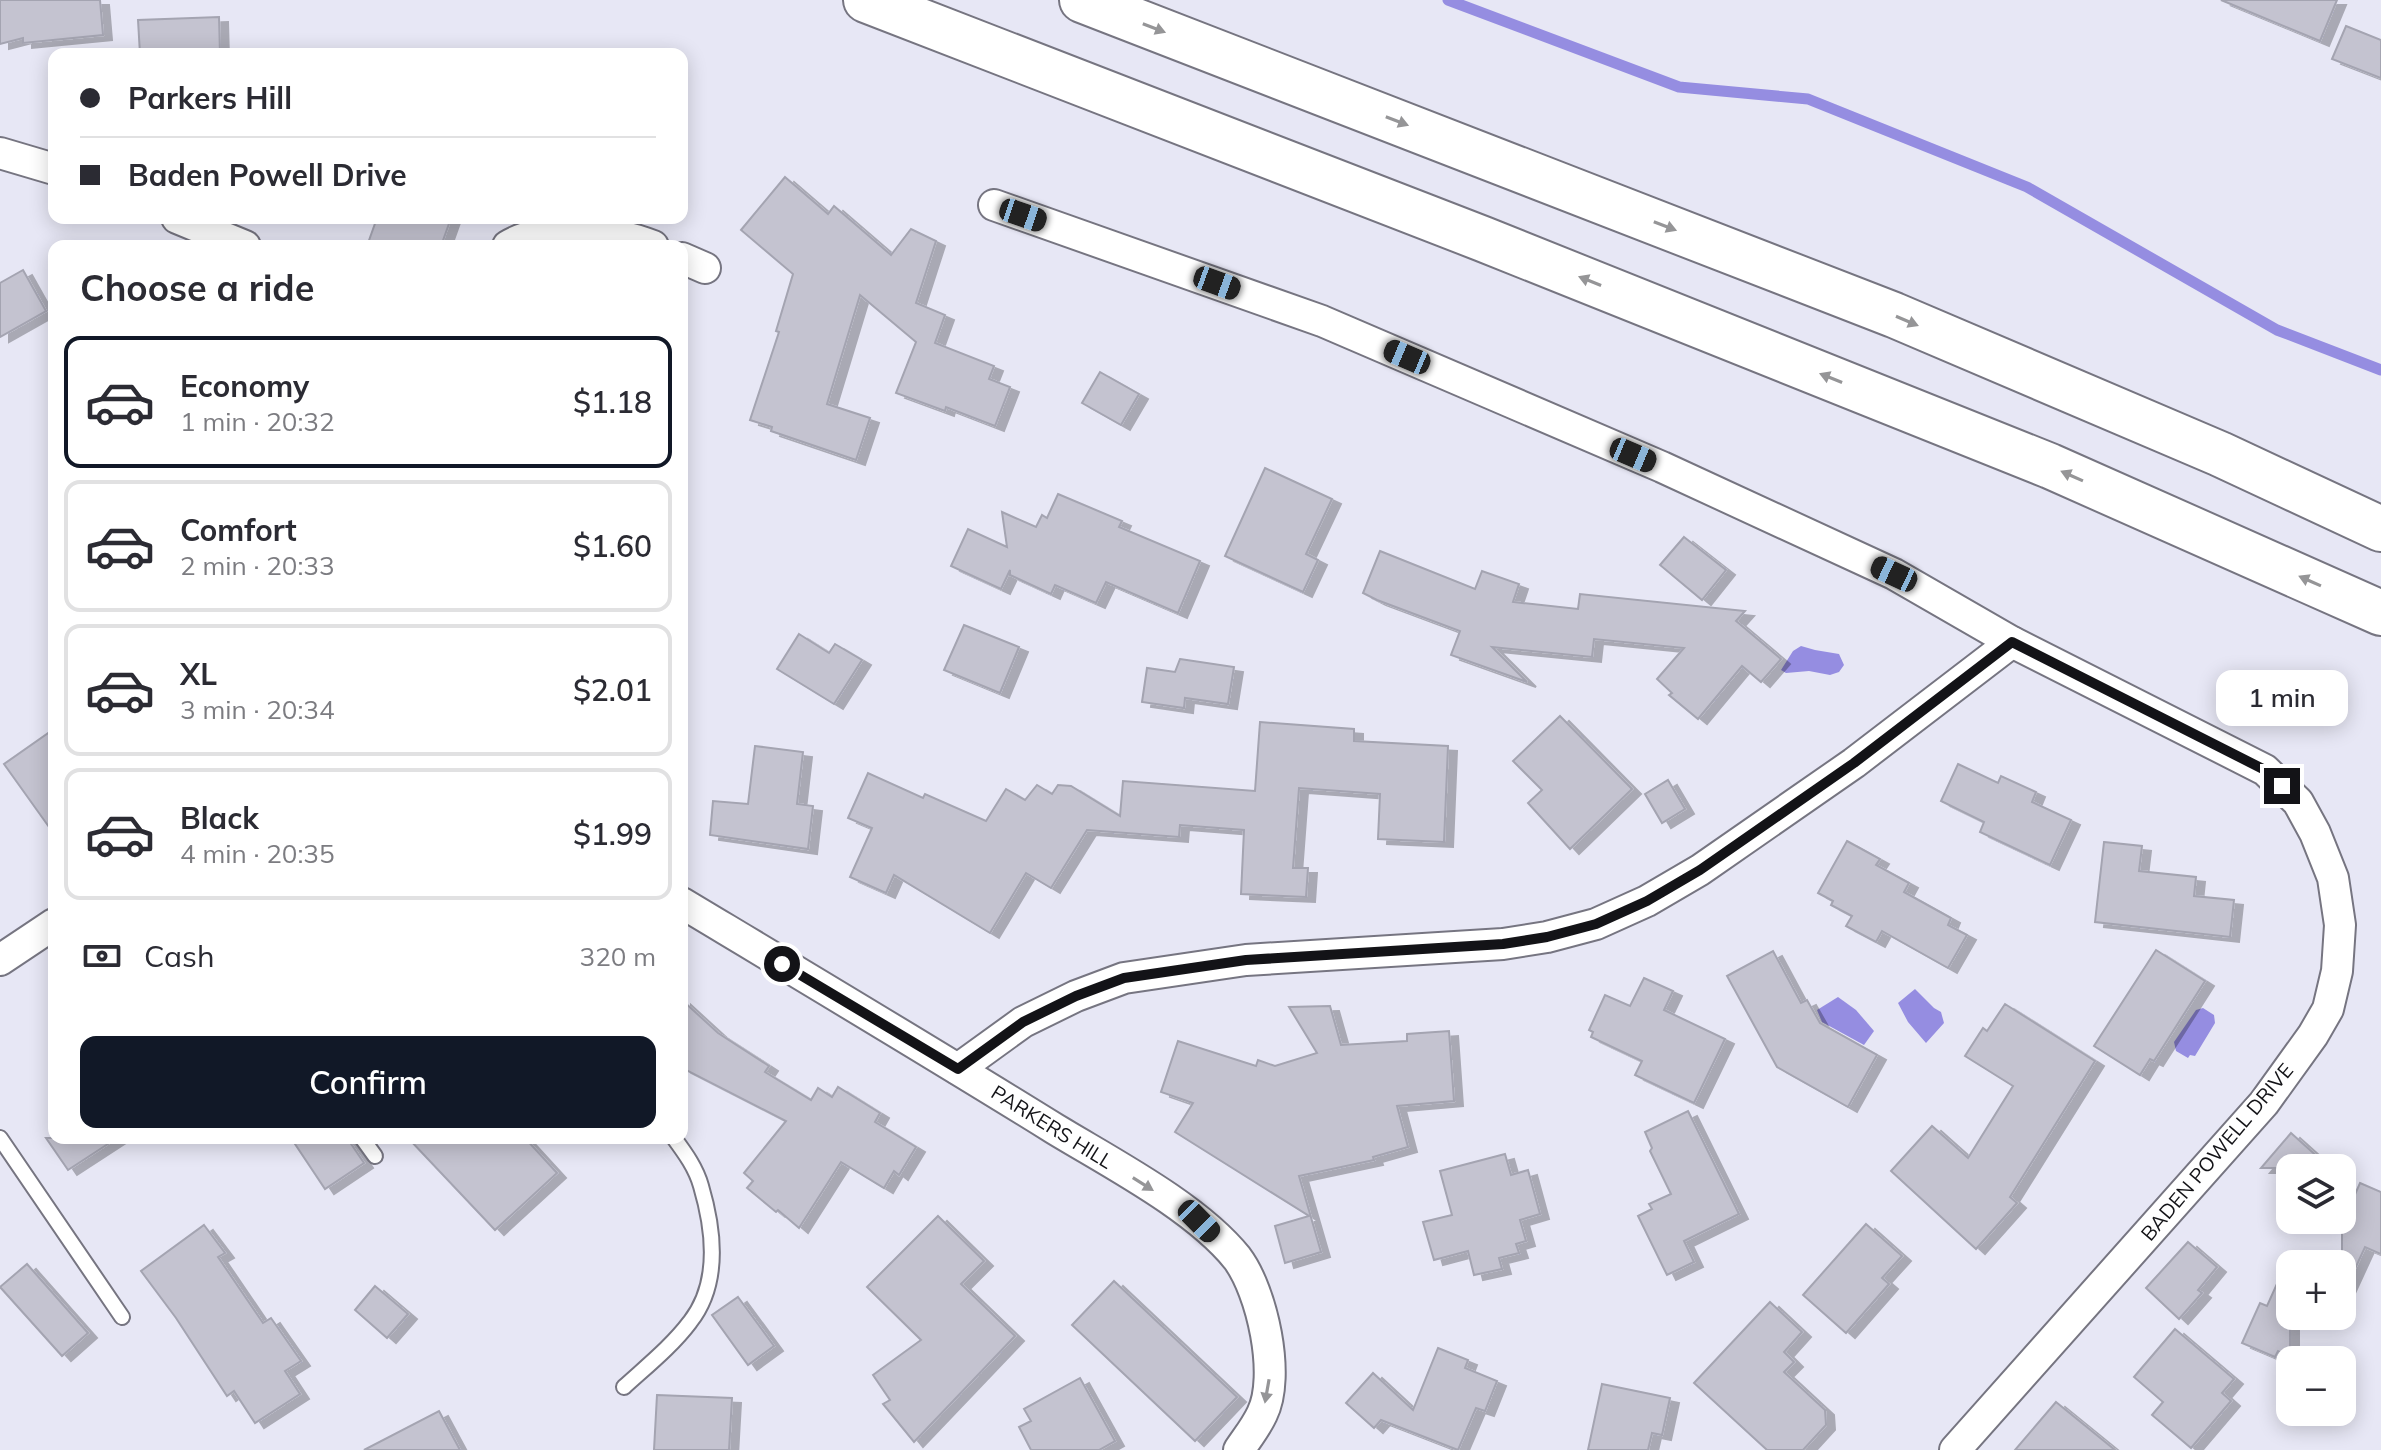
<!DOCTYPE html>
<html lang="en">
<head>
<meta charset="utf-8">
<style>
  :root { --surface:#fff; --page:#f7f7f7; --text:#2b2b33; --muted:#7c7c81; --line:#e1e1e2; --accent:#111827 }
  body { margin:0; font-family:Mulish,sans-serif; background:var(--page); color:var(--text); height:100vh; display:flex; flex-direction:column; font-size:30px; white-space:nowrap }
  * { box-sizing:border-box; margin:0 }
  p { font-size:26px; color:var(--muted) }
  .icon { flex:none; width:44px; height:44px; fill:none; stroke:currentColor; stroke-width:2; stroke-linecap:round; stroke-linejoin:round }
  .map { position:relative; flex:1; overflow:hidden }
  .details { position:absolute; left:48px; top:240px; width:640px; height:904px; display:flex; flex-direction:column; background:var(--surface); border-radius:16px; box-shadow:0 4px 20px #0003 }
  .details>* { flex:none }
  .guide { position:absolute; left:48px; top:48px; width:640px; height:176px; border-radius:16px; box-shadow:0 4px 20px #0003; display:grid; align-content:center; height:176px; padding:0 32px; background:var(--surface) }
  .fabs { position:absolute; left:2276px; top:1154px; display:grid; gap:16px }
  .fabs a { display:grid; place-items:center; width:80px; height:80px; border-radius:16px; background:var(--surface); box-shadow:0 4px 20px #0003; font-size:40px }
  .end { position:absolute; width:36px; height:36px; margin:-18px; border:10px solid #131317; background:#fff; box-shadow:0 0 0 4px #fff }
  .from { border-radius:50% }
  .bubble { position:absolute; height:56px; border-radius:16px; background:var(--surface); box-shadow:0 4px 20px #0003; font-size:26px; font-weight:600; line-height:56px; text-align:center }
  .car { position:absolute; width:24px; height:48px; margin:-24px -12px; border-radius:10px; box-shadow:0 0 6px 2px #0007; background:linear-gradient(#222 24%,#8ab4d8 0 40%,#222 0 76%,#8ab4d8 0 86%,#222 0) }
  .guide b { display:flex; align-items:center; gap:28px; height:76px; font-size:30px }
  .guide b+b { border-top:2px solid var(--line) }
  .guide i { width:20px; height:20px; background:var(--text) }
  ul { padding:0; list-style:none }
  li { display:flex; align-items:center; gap:24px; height:132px; margin:0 16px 12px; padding:0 16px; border:4px solid var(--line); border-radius:16px }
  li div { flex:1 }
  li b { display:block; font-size:30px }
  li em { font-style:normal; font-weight:600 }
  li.current { border-color:var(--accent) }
  li>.icon { width:72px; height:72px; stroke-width:1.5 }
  h2 { padding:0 32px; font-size:36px; line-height:96px }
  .pay { display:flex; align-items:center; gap:20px; height:88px; padding:0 32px; font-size:30px }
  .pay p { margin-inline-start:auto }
  .primary-button { display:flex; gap:16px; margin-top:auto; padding:16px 32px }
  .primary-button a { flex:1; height:92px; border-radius:16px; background:var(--accent); color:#fff; font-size:32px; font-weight:600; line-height:92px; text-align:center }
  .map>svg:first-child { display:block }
  .water { fill:#958de1 }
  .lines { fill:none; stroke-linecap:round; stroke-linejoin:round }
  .stream { stroke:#958de1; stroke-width:11 }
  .building { fill:#c4c3d0; stroke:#a4a4b1; stroke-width:2; filter:url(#shadow) }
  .service-casing { stroke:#767581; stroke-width:18 }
  .minor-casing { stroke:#767581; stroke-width:34 }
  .motorway-casing { stroke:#767581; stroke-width:48 }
  .service { stroke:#fff; stroke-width:14 }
  .minor { stroke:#fff; stroke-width:30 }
  .motorway { stroke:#fff; stroke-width:44 }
  .oneway { fill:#959597 }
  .route { stroke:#131317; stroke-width:10 }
  .labels { text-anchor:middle; stroke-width:7; stroke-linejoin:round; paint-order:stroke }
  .street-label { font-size:20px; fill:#131317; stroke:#fff }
</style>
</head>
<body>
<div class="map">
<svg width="2381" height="1450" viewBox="0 0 2381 1450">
  <defs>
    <filter id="shadow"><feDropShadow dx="9" dy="5" stdDeviation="0" flood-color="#0004"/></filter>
  </defs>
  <rect width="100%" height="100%" fill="#e7e7f5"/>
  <g class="water">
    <polygon points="1801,646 1815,650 1839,654 1844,665 1839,672 1830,675 1809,671 1786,673 1781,670 1793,651"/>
    <polygon points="1915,989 1934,1008 1941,1012 1944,1023 1926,1043 1908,1022 1898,1003"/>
    <polygon points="1838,997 1856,1010 1874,1031 1864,1045 1822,1022 1817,1010"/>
    <polygon points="2203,1008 2214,1015 2215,1023 2195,1056 2190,1055 2188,1058 2176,1051 2174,1042 2196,1010"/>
  </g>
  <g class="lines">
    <polyline class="stream" points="1448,0 1679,87 1808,99 2027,187 2277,330 2381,370"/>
  </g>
  <g class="building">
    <polygon points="0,0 100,0 103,35 23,43 23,38 0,44"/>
    <polygon points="2221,0 2337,0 2320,41"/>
    <polygon points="219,17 220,54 140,54 138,20"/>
    <polygon points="2346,26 2381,40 2381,78 2332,59"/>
    <polygon points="785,177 828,214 834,206 891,255 911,229 936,241 916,303 945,315 935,343 994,366 989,379 1010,387 995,426 946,407 945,411 896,393 916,342 860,295 827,404 870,418 856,460 771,431 772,427 750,420 779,332 776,331 793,274 741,230"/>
    <polygon points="377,218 451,218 441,246 367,246"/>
    <polygon points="23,270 46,311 0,337 0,283"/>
    <polygon points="1100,372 1139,394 1121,425 1082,403"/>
    <polygon points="1265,468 1332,499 1306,554 1318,560 1303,592 1225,556"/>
    <polygon points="1058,494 1122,521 1119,527 1200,561 1178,613 1106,582 1096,603 1055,585 1051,594 1010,575 1010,570 1001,589 951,566 968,529 1007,547 1002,512 1036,527 1042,515 1047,518"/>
    <polygon points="1684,537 1726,570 1702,600 1660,565"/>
    <polygon points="1380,551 1475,589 1482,571 1519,584 1513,602 1578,609 1580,594 1745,611 1736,621 1781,659 1761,682 1742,666 1698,719 1669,695 1672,693 1657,679 1684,648 1594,639 1592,657 1492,647 1527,682 1451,655 1460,631 1377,600 1363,593"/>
    <polygon points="964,625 1019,647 1000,693 944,670"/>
    <polygon points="799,634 829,653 835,644 862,660 834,704 777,669"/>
    <polygon points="1180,659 1234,667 1228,704 1185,698 1184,708 1142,702 1147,668 1175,672"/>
    <polygon points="1560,716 1632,789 1570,849 1528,803 1542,790 1513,761"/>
    <polygon points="1260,722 1354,729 1354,741 1448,746 1444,842 1378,839 1380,794 1299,788 1293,868 1308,868 1306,897 1241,894 1244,830 1180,825 1179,837 1087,830 1051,888 1026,873 990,933 894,875 886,893 850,877 872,828 848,818 868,773 923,798 925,794 986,821 1006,789 1025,800 1037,785 1052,794 1058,785 1071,786 1120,816 1123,781 1255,791"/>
    <polygon points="54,729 54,834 4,764"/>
    <polygon points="755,746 803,752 797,804 813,806 808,849 710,835 713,801 748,804"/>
    <polygon points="1958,764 1998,783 2001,776 2036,792 2032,802 2071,820 2050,865 1980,832 1984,822 1941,801"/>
    <polygon points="1668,780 1685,809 1662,823 1645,794"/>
    <polygon points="1847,841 1880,859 1876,865 1909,883 1904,892 1951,918 1948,925 1967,935 1948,968 1882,931 1876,942 1846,926 1852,916 1831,905 1833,901 1818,893"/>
    <polygon points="2104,842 2142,846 2139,871 2196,877 2194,896 2234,900 2230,937 2095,922"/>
    <polygon points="2156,950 2205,981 2154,1061 2150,1059 2140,1075 2094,1046"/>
    <polygon points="1773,951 1801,1003 1807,1000 1820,1023 1877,1055 1848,1107 1777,1067 1727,976"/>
    <polygon points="1644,978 1673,991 1664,1010 1725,1039 1694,1103 1635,1075 1642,1061 1591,1037 1593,1032 1589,1030 1605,995 1630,1006"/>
    <polygon points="682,1000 718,1033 769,1066 765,1072 811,1100 818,1088 832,1097 838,1087 880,1113 875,1122 916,1147 899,1175 894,1171 884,1188 841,1162 799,1228 778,1210 776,1212 747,1188 753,1181 744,1173 786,1121 682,1068"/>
    <polygon points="2005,1004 2095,1061 2010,1197 2017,1203 1976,1249 1891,1171 1932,1126 1968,1158 2013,1086 1965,1056 1983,1028 1987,1031"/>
    <polygon points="1330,1006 1341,1045 1407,1041 1407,1034 1449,1031 1454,1101 1397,1106 1408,1147 1373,1157 1374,1160 1299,1176 1321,1252 1285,1263 1275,1226 1309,1216 1175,1132 1193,1103 1161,1092 1178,1041 1256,1066 1258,1060 1275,1066 1317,1053 1289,1007"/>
    <polygon points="1688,1111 1739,1214 1684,1241 1694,1262 1667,1275 1638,1216 1652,1209 1649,1204 1671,1194 1650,1151 1652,1148 1645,1132"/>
    <polygon points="2291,1133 2330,1168 2261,1168"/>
    <polygon points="46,1138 117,1138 68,1170"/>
    <polygon points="291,1138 347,1138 364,1163 325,1189"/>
    <polygon points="408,1138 525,1138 557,1173 495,1230"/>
    <polygon points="1505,1154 1511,1175 1528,1170 1540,1214 1520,1220 1526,1241 1516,1244 1519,1253 1499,1258 1502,1269 1474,1275 1468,1251 1434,1260 1423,1222 1452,1215 1440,1171"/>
    <polygon points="2360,1183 2381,1192 2381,1254 2365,1247 2342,1297 2342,1224"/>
    <polygon points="938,1216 984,1261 961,1284 1015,1336 914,1442 883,1404 890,1400 873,1375 921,1340 867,1287"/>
    <polygon points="1866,1224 1902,1256 1882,1278 1889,1284 1846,1333 1803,1295"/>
    <polygon points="204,1225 225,1253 218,1257 263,1323 271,1318 301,1361 285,1371 300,1394 255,1423 234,1391 227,1396 176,1318 141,1271"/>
    <polygon points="2188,1242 2217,1267 2198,1290 2202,1293 2179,1319 2146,1288"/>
    <polygon points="2290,1255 2290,1357 2278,1351 2275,1357 2242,1343 2260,1303 2267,1306"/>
    <polygon points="27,1264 88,1333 62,1356 0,1287"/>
    <polygon points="1114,1281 1237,1397 1195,1441 1072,1325"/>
    <polygon points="375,1286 408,1314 387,1338 355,1310"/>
    <polygon points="738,1297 774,1346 748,1365 712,1315"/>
    <polygon points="1770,1302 1802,1332 1784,1352 1794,1362 1784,1372 1825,1410 1826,1425 1803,1450 1767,1450 1694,1383"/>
    <polygon points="2175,1329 2234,1379 2222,1393 2231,1401 2191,1448 2152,1415 2163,1402 2134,1377"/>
    <polygon points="1438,1348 1468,1360 1465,1368 1497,1381 1485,1411 1476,1408 1458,1450 1381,1420 1374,1428 1346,1403 1373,1373 1413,1410"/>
    <polygon points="1080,1378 1115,1441 1099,1450 1031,1450 1019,1427 1031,1421 1024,1409"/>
    <polygon points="1602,1384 1670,1398 1662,1435 1652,1433 1648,1450 1588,1450"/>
    <polygon points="657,1395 732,1398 729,1450 654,1450"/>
    <polygon points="2056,1402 2115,1450 2015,1450"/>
    <polygon points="439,1411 460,1450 364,1450"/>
  </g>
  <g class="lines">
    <g class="service-casing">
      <g id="service">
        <polyline points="0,1138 122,1317"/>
        <polyline points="362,1138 375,1156"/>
        <path d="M624,1387C647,1366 672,1346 690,1322C720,1284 714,1230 701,1186C696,1168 685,1153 674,1138"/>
      </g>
    </g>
    <g class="minor-casing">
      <g id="minor">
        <polyline points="0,153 54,169"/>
        <polyline points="994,205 1322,321 1662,467 1894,574 2012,642 2265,770 2298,802 2315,833 2333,878 2340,925 2337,971 2328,1009 2313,1035 2264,1103 1955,1450"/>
        <polyline points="177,218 245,246"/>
        <path d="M508,246C545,223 614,230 653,246"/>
        <polyline points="682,258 705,268"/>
        <path d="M682,903C807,978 931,1052 1055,1129C1111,1163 1196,1207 1237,1258C1262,1291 1281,1376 1262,1414C1256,1427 1247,1438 1239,1450"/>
        <polyline points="0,960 54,924"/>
        <polyline points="958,1069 1023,1022 1076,996 1124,978 1246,960 1503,944 1547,937 1596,924 1647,901 1700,870 1854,763 2012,642"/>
      </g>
    </g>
    <g class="motorway-casing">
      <g id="motorway">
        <polyline points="866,0 1483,239 2050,466 2381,613"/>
        <polyline points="1082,0 1894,315 2220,454 2381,529"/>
      </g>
    </g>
    <use href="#service" class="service"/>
    <use href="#minor" class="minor"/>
    <use href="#motorway" class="motorway"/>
  </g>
  <defs><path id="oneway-solid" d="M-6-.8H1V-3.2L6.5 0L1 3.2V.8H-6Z" transform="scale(2)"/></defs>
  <g class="oneway">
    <use href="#oneway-solid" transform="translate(1154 28) rotate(21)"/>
    <use href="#oneway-solid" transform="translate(1397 121) rotate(21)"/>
    <use href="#oneway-solid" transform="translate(1665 226) rotate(21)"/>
    <use href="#oneway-solid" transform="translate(1590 281) rotate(-158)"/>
    <use href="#oneway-solid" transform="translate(1907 321) rotate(23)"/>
    <use href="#oneway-solid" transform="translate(1831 378) rotate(-158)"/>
    <use href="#oneway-solid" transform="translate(2072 476) rotate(-156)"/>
    <use href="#oneway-solid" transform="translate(2310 581) rotate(-156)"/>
    <use href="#oneway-solid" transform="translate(1143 1184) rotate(32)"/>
    <use href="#oneway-solid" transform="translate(1267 1391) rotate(100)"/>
  </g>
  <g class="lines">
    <polyline class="route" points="782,964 958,1069 1023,1022 1076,996 1124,978 1246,960 1503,944 1547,937 1596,924 1647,901 1700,870 1854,763 2012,642 2265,770 2282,786"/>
  </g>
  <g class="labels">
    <g class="street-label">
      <text transform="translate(1052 1127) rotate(32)" y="7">PARKERS HILL</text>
      <text transform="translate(2217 1152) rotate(-50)" y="7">BADEN POWELL DRIVE</text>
    </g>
  </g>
</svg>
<div class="fabs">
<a><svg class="icon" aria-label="layers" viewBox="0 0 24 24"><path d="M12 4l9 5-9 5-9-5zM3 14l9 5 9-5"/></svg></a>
<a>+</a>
<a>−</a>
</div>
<i class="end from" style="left:782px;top:964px"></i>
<i class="end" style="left:2282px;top:786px"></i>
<div class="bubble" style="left:2216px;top:670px;width:132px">1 min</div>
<i class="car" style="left:1023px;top:215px;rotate:109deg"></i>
<i class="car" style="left:1217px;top:283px;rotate:110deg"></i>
<i class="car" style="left:1407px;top:357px;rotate:293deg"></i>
<i class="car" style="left:1633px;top:455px;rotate:113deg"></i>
<i class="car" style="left:1894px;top:574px;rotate:295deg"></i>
<i class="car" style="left:1199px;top:1221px;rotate:135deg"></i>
<div class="guide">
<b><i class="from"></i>Parkers Hill</b>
<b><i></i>Baden Powell Drive</b>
</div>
<section class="details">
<h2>Choose a ride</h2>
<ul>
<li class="current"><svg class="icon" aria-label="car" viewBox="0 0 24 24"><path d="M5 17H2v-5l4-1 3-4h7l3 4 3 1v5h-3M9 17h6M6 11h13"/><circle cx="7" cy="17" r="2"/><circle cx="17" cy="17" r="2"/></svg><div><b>Economy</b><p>1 min · 20:32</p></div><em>$1.18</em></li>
<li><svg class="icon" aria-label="car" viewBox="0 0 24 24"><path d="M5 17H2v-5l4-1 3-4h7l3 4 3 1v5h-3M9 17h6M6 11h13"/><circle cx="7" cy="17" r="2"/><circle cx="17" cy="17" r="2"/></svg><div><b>Comfort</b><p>2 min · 20:33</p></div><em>$1.60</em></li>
<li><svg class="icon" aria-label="car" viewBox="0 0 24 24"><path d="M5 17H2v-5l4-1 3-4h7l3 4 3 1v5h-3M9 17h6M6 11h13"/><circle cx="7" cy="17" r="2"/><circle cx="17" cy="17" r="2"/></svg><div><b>XL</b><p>3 min · 20:34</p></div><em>$2.01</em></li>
<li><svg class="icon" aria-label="car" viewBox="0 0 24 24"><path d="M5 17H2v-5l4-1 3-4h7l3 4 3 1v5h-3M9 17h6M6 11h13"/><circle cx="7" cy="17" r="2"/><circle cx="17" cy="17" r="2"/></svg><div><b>Black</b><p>4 min · 20:35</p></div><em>$1.99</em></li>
</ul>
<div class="pay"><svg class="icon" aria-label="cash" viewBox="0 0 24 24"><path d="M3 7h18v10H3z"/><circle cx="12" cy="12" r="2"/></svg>Cash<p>320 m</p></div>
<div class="primary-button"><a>Confirm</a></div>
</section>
</div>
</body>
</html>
